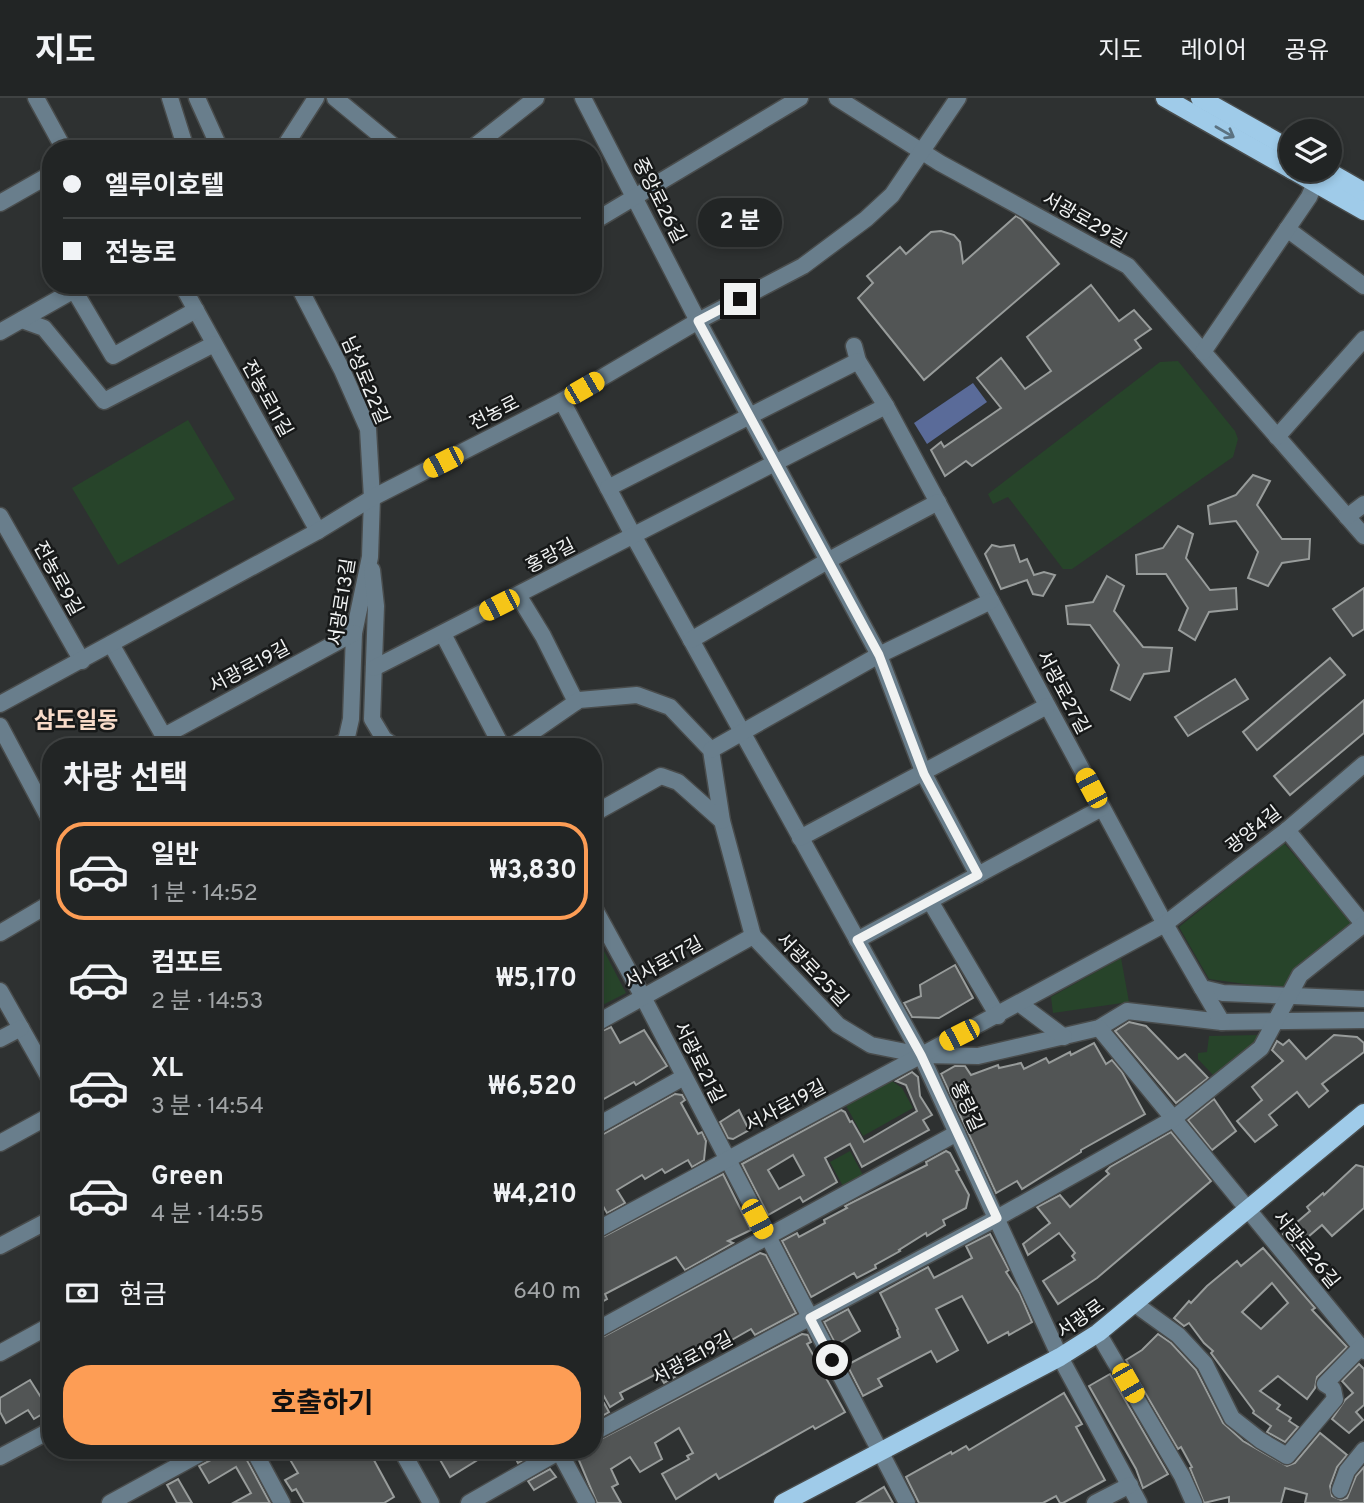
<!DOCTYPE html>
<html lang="ko">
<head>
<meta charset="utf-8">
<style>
  :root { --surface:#222525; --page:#2e3132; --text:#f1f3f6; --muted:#a2a5a7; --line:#3f4242; --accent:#fd9d55 }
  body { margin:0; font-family:Overpass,"Noto Sans KR",sans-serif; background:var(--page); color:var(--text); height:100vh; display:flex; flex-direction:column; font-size:26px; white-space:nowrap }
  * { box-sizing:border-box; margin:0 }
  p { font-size:23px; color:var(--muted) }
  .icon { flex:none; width:38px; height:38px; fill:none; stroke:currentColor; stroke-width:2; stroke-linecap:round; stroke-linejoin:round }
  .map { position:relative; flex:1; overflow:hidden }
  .sheet { position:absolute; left:42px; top:640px; width:560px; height:721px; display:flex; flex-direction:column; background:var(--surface); border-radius:28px; box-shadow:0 4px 10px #0003,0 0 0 2px var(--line) }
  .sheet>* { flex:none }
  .hud { position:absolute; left:42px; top:42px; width:560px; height:154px; border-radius:28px; box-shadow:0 4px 10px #0003,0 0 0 2px var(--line); display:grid; align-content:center; height:154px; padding:0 21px; background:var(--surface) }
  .fabs { position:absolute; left:1279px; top:21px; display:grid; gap:14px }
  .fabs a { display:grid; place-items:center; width:63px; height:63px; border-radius:50%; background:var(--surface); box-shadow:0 4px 10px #0003,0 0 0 2px var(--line); font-size:35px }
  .end { position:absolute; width:32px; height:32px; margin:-16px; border:9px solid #f0f2f2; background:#111; box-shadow:0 0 0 4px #111 }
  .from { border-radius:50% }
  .bubble { position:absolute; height:49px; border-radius:24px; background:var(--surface); box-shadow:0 4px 10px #0003,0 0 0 2px var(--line); font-size:23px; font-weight:700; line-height:49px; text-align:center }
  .car { position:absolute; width:21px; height:42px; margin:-21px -10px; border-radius:9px; box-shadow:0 0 5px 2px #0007; background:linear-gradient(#f5c518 24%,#345 0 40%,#f5c518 0 76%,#345 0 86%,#f5c518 0) }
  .hud b { display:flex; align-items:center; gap:24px; height:66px; font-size:26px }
  .hud b+b { border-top:2px solid var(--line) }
  .hud i { width:18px; height:18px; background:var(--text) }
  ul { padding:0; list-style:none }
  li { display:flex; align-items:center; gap:21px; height:98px; margin:0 14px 10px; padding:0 7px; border:4px solid transparent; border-radius:28px }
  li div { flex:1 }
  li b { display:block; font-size:26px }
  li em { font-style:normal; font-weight:700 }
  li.on { border-color:var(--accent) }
  li>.icon { width:63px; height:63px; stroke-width:1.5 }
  h2 { padding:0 21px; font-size:32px; line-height:84px }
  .pay { display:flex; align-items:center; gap:18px; height:77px; padding:0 21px; font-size:26px }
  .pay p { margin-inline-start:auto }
  .button { display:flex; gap:14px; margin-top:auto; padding:14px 21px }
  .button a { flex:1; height:80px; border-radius:28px; background:var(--accent); color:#111; font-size:28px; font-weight:700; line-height:80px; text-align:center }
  header { display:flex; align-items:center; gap:42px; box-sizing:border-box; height:98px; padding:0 35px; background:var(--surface); border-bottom:2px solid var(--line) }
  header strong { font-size:33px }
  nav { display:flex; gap:38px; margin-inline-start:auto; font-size:24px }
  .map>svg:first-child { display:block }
  .green { fill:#27442a }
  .water { fill:#5a6b99 }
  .building { fill:#525555; stroke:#989c9b; stroke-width:2; fill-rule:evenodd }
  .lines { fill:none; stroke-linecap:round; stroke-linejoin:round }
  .minor-casing { stroke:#494c4c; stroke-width:19 }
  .major-casing { stroke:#494c4c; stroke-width:21 }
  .minor { stroke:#697e8c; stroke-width:16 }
  .major { stroke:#9fcbe9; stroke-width:18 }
  .oneway { stroke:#5b7281 }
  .route { stroke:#f0f2f2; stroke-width:9 }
  .labels { text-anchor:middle; stroke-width:5; stroke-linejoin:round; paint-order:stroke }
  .street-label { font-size:19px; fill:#f0f2f2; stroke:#171919 }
  .quarter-label { font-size:23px; font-weight:bold; fill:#f8dbc9; stroke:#171919 }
</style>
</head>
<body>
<header>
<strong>지도</strong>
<nav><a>지도</a><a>레이어</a><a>공유</a></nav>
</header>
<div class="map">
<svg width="1364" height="1405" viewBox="0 0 1364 1405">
  <rect width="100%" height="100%" fill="#2e3131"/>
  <g class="green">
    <polygon points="1178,263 1235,333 1238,341 1233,359 1072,471 1063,471 1008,399 993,406 988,396 1160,264"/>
    <polygon points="188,322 235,401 118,467 72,390"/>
    <polygon points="1284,745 1353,826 1296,871 1282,891 1209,881 1179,829"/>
    <polygon points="593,832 626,895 593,912"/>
    <polygon points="1121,860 1129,904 1053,915 1051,899"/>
    <polygon points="1258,937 1256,947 1214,978 1198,961 1198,955 1207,954 1209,938"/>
    <polygon points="889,981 902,990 913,1010 863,1038 845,1006"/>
    <polygon points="850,1053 864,1079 844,1090 830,1064"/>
  </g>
  <polygon class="water" points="973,285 987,304 927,346 914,325"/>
  <g class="building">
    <polygon points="1016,118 1021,121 1059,166 924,282 858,200 873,185 867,178 900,149 906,156 931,134 941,133 954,137 960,144 963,165"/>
    <polygon points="1091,187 1119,223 1134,212 1151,231 1135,242 1141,250 972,368 966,363 945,378 931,352 941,344 944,349 1001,310 977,280 1001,260 1025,291 1051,273 1027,239"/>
    <polygon points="1253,377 1270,383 1257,407 1282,441 1310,441 1309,461 1282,465 1268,488 1248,480 1258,454 1236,423 1210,426 1208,408 1236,397"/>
    <polygon points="1178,428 1193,436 1186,460 1210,492 1236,490 1237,511 1209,514 1195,542 1179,532 1188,510 1166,476 1137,476 1136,457 1163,450"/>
    <polygon points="992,447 1000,449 1014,447 1020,464 1027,461 1034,477 1044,474 1055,477 1043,498 1033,496 1027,482 1001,491 985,456"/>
    <polygon points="1107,478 1124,488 1114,513 1143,549 1172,550 1169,573 1144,576 1130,602 1111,592 1119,567 1090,527 1068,526 1066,508 1093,504"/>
    <polygon points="1364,490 1364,531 1353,538 1333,511"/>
    <polygon points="1330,560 1345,577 1257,652 1243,634"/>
    <polygon points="1235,581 1248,601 1188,638 1175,619"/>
    <polygon points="1364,602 1364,635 1290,697 1274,678"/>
    <polygon points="955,867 973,900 939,920 912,919 904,905 921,898 920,887"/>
    <polygon points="1129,924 1146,928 1178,961 1185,956 1208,980 1176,1005 1115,933"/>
    <polygon points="611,929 620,945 644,932 667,968 636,987 634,984 593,1007 593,937"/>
    <polygon points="1334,937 1357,939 1364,945 1364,954 1322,986 1328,993 1309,1009 1297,994 1269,1017 1277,1027 1255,1044 1237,1023 1262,1002 1252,989 1283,963 1272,952 1277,943 1283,947 1289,942 1306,961"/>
    <polygon points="1094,945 1106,966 1112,962 1122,974 1145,1016 1081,1052 1081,1054 1022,1091 1017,1083 996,1095 941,976 955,968 965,968 971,977 998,967 999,970 1021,965 1024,971 1046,960 1049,965 1070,954 1071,957"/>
    <path d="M912,974L918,979L920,998L932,1017L923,1022L929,1032L862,1069L850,1046L825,1060L837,1084L803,1104L800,1099L768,1117L742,1066L841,1012L845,1014L850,1024L852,1023L864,1044L873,1039L917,1013L906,987L896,983ZM793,1057L804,1077L779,1091L768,1072Z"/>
    <polygon points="675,996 682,997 685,1002 681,1005 698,1036 702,1034 706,1043 704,1062 692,1069 688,1062 665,1075 662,1071 645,1081 642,1077 617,1092 625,1105 607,1115 600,1103 593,1106 593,1042"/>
    <polygon points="1214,1001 1236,1033 1212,1052 1188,1022"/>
    <polygon points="739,1012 749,1032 733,1041 728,1040 720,1024"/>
    <polygon points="1171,1034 1211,1083 1097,1180 1058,1206 1043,1183 1075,1162 1072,1158 1075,1155 1059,1135 1028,1157 1023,1146 1050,1125 1037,1109 1060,1097 1070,1109 1109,1076 1106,1073 1110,1069"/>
    <polygon points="946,1053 950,1055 959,1072 956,1073 969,1097 966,1110 943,1122 945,1127 927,1138 926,1135 899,1152 900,1153 875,1167 876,1170 857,1180 854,1175 811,1199 782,1143 797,1135 799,1139 825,1125 824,1122 847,1110 845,1108 927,1067 926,1064"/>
    <polygon points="1356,1067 1364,1069 1364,1110 1332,1138 1322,1127 1295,1150 1283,1136 1310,1113 1307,1109 1323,1095 1324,1097"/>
    <polygon points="723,1076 751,1132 728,1143 733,1145 685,1172 676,1159 605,1196 607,1201 598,1206 593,1202 593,1144"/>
    <polygon points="990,1136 1009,1172 1006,1174 1020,1196 1032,1224 1009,1237 1008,1234 988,1245 962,1198 936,1211 958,1252 937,1264 931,1253 878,1281 882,1288 863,1298 847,1267 900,1239 897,1232 898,1231 880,1195 928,1169 934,1180 972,1160 966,1148"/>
    <path d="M1263,1150L1315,1210L1312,1212L1347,1249L1317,1279L1315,1290L1307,1301L1278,1278L1260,1293L1280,1307L1277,1311L1291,1320L1289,1323L1298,1329L1285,1344L1267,1334L1271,1328L1253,1315L1254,1313L1211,1255L1213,1253L1204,1245L1189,1225L1184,1228L1174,1220L1189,1203L1191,1205L1207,1188L1237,1163L1241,1168ZM1272,1185L1288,1205L1261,1231L1242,1214Z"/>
    <polygon points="760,1155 766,1157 796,1215 755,1237 751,1231 707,1256 704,1252 677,1266 682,1274 675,1279 664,1285 658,1275 620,1295 623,1301 610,1309 593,1279 593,1244"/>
    <polygon points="848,1211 860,1233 836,1247 824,1224"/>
    <polygon points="802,1236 808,1237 811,1244 807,1246 845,1314 815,1331 813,1328 719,1381 716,1376 676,1401 662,1376 689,1361 687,1358 693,1355 679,1330 655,1345 662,1361 640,1374 630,1359 611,1371 618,1386 612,1389 621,1405 597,1405 575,1353 593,1353 593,1345"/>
    <polygon points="1158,1236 1171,1245 1196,1272 1223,1325 1243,1343 1287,1368 1295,1365 1320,1335 1347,1357 1337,1369 1330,1388 1332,1398 1341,1402 1347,1400 1356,1378 1364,1369 1364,1405 1305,1405 1307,1396 1285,1390 1281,1405 1229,1405 1229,1399 1204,1405 1190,1370 1192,1369 1181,1349 1178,1351 1126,1262 1142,1252"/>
    <polygon points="1359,1266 1364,1271 1364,1307 1356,1314 1363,1322 1349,1335 1332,1321 1345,1302 1353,1295 1342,1283"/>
    <polygon points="1110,1276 1168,1376 1143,1390 1136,1371 1089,1288"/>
    <polygon points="30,1282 49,1312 34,1321 28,1312 6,1325 0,1314 0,1300"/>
    <polygon points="1064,1295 1082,1326 1076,1329 1105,1382 1063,1405 1060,1405 1056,1398 1043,1405 919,1405 906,1379 951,1354 952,1356 966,1348 969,1352"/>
    <polygon points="604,1305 609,1314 593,1323 593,1311"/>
    <polygon points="227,1353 242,1353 270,1405 233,1405 251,1395 236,1369 209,1385 199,1368 211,1362 215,1356 217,1359"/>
    <polygon points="285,1353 369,1353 394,1399 384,1405 304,1405 296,1391 292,1393 285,1382 298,1375"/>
    <polygon points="435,1353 492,1353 450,1379"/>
    <polygon points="512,1353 539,1353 518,1365"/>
    <polygon points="550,1371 556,1379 534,1392 528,1383"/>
    <polygon points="178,1381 192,1405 177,1405 167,1387"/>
    <polygon points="884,1389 893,1405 857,1405"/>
  </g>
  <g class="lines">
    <g class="minor-casing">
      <g id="minor">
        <polyline points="36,0 64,51"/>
        <polyline points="170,0 186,51"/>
        <polyline points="197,0 220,51"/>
        <polyline points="335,0 397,51"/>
        <polyline points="583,0 698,223 879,557 924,676 978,777"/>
        <polyline points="837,0 940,65 1128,168 1364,438"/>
        <polyline points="283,51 316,0"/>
        <polyline points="471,51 536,0"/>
        <polyline points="0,105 51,76"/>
        <polyline points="593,124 800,0"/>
        <polyline points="1287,131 1364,188"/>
        <polyline points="182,187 318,433"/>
        <polyline points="298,187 342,272 368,331 372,400 370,459 354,535 351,621 346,643 333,649"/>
        <polyline points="74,192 113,258 196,212"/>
        <polyline points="22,222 44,230 104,303 214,246"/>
        <polyline points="0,234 83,187"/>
        <polyline points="854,248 858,263 886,308 1165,826 1202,890 1223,895 1364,901"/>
        <polyline points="1203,254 1309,99 1315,85"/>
        <polyline points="562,303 633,437 921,957 1060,1259 1139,1405"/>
        <polyline points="1277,339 1364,241"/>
        <polyline points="608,390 858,263"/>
        <polyline points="0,418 82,563"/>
        <polyline points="1347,419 1364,406"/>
        <polyline points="372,472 376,508 372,621 384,641 395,649"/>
        <polyline points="518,497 543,538 576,604"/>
        <polyline points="443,536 502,649"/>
        <polyline points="691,542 829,462 938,404"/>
        <polyline points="111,546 170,649"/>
        <polyline points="374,570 886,308"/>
        <polyline points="0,606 318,433 372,400 562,303 698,223 803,168 866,121 892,97 958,0"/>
        <polyline points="0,628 51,724"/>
        <polyline points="164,638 354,535"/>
        <polyline points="511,649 579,602 637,597 670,609 711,652 722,723 753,838 838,927 871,947 921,957 978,958 1099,930 1127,913 1222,924 1364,922"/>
        <polyline points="711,652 879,557 991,503"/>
        <polyline points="593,716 661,678 678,684 722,723"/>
        <polyline points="1287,732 1364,827"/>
        <polyline points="800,740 1047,608"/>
        <polyline points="930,803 998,918"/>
        <polyline points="593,808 643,899 907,1405"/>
        <polyline points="0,835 51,805"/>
        <polyline points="857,842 1102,710"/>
        <polyline points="1202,890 1222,924"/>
        <polyline points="0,893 51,983"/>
        <polyline points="1020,906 1064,939"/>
        <polyline points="593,927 753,838"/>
        <polyline points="1099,930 1364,1253"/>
        <polyline points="0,941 21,930"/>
        <polyline points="593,1030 684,979"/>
        <polyline points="0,1045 51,1017"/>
        <polyline points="593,1134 1165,826 1287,732 1364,666"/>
        <polyline points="0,1148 51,1121"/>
        <polyline points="1135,1206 1178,1237 1205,1266 1232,1320 1260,1342 1287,1358 1335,1301 1333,1291 1325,1286 1361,1249"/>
        <polyline points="593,1234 957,1035"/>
        <polyline points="1098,1235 1182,1378 1194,1405"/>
        <polyline points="0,1255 51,1227"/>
        <polyline points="593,1335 997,1120 1173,1021 1261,950 1300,877 1364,826"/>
        <polyline points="254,1353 282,1405"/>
        <polyline points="402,1353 431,1405"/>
        <polyline points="559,1353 587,1405"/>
        <polyline points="0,1359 51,1332"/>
        <polyline points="1340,1392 1347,1373 1364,1352"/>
        <polyline points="110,1405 205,1353"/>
        <polyline points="469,1405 560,1353"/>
        <polyline points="1095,1405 1130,1387"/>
      </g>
    </g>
    <g class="major-casing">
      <g id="major">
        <polyline points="1165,0 1292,72"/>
        <polyline points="1200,0 1292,52"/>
        <polyline points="1292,72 1364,113"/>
        <polyline points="1326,72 1364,94"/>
        <polyline points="783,1405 1060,1259 1098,1235 1364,1015"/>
      </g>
    </g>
    <use href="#minor" class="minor"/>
    <use href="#major" class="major"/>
  </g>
  <defs><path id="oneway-shaft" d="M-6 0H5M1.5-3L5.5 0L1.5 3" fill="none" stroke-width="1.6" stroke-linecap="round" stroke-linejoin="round" transform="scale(1.75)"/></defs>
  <use class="oneway" href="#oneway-shaft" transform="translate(1225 34) rotate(30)"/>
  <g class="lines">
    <polyline class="route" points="740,201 698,223 879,557 924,676 978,777 857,842 921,957 997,1120 810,1220 832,1262"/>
  </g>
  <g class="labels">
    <g class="street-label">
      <text transform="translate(660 102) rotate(63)" y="7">중앙로26길</text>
      <text transform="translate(1085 121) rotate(29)" y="7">서광로29길</text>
      <text transform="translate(366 282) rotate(67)" y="7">남성로22길</text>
      <text transform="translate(268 300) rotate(61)" y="7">전농로11길</text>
      <text transform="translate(494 314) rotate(-27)" y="7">전농로</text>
      <text transform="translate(550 457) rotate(-27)" y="7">홍랑길</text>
      <text transform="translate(59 480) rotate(61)" y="7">전농로9길</text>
      <text transform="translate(341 504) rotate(-81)" y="7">서광로13길</text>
      <text transform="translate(249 568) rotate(-28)" y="7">서광로19길</text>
      <text transform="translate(1064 594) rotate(62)" y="7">서광로27길</text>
      <text transform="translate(1253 731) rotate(-38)" y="7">광양4길</text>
      <text transform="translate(663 864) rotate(-29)" y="7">서사로17길</text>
      <text transform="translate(813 871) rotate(46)" y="7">서광로25길</text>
      <text transform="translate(700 964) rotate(63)" y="7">서광로21길</text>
      <text transform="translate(785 1007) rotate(-28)" y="7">서사로19길</text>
      <text transform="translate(968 1008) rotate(65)" y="7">홍랑길</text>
      <text transform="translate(1307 1151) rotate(51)" y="7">서광로26길</text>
      <text transform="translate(1080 1220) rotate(-35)" y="7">서광로</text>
      <text transform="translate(692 1259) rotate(-28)" y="7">서광로19길</text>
    </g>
    <g class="quarter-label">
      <text x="76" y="630">삼도일동</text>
    </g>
  </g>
</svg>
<div class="fabs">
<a><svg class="icon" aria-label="layers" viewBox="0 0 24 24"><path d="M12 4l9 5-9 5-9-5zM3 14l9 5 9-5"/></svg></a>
</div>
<i class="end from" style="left:832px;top:1262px"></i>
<i class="end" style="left:740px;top:201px"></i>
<div class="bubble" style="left:698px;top:100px;width:84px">2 분</div>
<i class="car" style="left:584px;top:290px;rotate:60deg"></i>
<i class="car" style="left:443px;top:364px;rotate:243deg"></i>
<i class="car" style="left:499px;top:507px;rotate:243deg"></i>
<i class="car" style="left:1091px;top:690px;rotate:332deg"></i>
<i class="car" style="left:959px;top:937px;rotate:243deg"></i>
<i class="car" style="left:757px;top:1121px;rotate:152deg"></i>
<i class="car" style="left:1128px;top:1285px;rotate:150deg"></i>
<div class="hud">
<b><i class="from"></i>엘루이호텔</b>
<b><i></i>전농로</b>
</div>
<section class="sheet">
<h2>차량 선택</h2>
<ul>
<li class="on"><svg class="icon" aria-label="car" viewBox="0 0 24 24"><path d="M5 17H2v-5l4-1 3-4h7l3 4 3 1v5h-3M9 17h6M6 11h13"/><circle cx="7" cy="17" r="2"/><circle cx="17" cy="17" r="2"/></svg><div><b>일반</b><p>1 분 · 14:52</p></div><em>₩3,830</em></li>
<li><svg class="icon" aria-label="car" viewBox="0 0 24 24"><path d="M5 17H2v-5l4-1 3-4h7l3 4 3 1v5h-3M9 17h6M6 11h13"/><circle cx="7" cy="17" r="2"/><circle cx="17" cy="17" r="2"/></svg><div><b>컴포트</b><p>2 분 · 14:53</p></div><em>₩5,170</em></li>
<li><svg class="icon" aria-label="car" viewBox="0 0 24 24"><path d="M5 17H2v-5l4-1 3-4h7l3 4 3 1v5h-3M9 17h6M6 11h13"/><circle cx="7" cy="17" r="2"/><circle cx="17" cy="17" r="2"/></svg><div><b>XL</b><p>3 분 · 14:54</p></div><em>₩6,520</em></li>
<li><svg class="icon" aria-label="car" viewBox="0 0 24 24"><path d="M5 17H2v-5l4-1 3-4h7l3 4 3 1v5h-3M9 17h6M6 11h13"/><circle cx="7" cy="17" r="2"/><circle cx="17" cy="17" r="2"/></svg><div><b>Green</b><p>4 분 · 14:55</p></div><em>₩4,210</em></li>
</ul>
<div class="pay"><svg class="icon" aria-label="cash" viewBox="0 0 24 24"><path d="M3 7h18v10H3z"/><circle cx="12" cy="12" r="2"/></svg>현금<p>640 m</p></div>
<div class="button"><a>호출하기</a></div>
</section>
</div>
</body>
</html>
